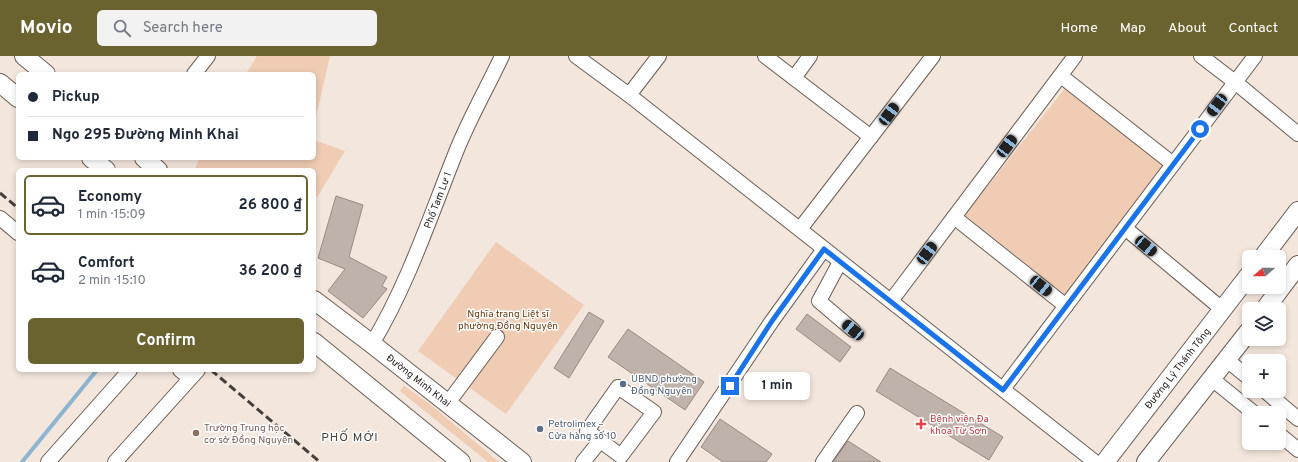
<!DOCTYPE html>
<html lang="en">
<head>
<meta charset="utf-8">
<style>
  :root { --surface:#fff; --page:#f2f2f3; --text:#1f2937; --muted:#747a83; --line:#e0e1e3; --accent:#6a6330 }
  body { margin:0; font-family:Overpass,sans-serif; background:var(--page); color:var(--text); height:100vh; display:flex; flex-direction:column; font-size:15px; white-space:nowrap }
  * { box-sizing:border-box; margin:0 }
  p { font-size:13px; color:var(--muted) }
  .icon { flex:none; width:22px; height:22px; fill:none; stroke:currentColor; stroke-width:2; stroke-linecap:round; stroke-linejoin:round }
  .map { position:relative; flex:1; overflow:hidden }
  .sheet { position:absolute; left:16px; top:112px; width:300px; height:204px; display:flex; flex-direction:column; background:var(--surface); border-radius:6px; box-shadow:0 2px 6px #0003 }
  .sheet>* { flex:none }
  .hud { position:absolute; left:16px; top:16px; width:300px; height:88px; border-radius:6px; box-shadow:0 2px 6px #0003; display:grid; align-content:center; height:88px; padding:0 12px; background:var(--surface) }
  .needle { width:26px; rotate:250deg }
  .tools { position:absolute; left:1242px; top:194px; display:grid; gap:8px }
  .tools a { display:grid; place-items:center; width:44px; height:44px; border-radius:6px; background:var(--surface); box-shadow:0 2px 6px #0003; font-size:20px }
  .end { position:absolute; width:18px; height:18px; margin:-9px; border:5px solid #1a73e8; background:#fff; box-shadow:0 0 0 2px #fff }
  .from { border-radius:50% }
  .bubble { position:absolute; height:28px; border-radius:6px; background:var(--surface); box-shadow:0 2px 6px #0003; font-size:13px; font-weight:700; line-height:28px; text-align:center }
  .car { position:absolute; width:12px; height:24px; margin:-12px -6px; border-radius:5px; box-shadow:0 0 3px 1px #0007; background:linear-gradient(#222 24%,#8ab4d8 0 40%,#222 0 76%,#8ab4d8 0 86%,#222 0) }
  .hud b { display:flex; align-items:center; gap:14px; height:38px; font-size:15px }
  .hud b+b { border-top:1px solid var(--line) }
  .hud i { width:10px; height:10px; background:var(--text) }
  ul { padding:7px 0 0; list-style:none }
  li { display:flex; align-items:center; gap:12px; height:60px; margin:0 8px 6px; padding:0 4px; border:2px solid transparent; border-radius:6px }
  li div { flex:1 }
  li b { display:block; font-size:15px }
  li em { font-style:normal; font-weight:700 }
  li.on { border-color:var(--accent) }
  li>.icon { width:36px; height:36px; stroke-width:1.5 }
  .primary-button { display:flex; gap:8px; margin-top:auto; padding:8px 12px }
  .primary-button a { flex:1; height:46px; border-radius:6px; background:var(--accent); color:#fff; font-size:16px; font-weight:700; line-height:46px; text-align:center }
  header { display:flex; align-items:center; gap:24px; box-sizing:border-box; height:56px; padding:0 20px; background:var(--accent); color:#fff }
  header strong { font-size:19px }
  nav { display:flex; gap:22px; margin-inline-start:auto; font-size:14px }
  .search { width:280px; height:36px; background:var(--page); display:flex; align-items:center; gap:10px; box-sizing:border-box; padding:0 14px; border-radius:6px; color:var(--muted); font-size:15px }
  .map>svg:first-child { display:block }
  .green { fill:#efccb3 }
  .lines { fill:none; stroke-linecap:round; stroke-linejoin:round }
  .stream { stroke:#8db5cf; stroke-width:4 }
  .building { fill:#bfb2aa; stroke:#978a82 }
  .minor-casing { stroke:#695d55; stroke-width:16 }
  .major-casing { stroke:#695d55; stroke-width:20 }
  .minor { stroke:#fff; stroke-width:14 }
  .major { stroke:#fff; stroke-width:18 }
  .rail { stroke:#453f3b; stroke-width:3; stroke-dasharray:8 4; stroke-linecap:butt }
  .route { stroke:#1a73e8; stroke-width:5 }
  .service-dot { fill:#5c6f8a; stroke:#fff; stroke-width:1.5 }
  .health-dot { fill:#e0444e; stroke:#fff; stroke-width:1.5 }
  .education-dot { fill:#8d6e63; stroke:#fff; stroke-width:1.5 }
  .labels { text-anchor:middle; stroke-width:3; stroke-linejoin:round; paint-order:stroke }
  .street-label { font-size:10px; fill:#26211e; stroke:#fff }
  .park-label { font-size:10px; fill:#6a390e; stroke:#fff }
  .service-label { font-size:10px; fill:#4e5e75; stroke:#fff; text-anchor:start }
  .health-label { font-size:10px; fill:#be3a42; stroke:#fff; text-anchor:start }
  .education-label { font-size:10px; fill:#785e54; stroke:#fff; text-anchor:start }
  .quarter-label { font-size:12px; letter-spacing:1px; fill:#4b4038; stroke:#fff }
</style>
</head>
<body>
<header>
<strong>Movio</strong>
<div class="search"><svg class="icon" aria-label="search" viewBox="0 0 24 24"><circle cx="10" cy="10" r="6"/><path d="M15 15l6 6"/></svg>Search here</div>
<nav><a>Home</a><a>Map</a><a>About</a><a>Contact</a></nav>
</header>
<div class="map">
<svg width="1298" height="406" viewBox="0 0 1298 406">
  <rect width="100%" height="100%" fill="#f3e6dd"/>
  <g class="green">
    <polygon points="257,0 330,0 314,69 314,18 246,18"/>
    <polygon points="1066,31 1166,112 1065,239 965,159"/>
    <polygon points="314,84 345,95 314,146 314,114 195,114 199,102 314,102"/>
    <polygon points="496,186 584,249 506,358 418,295"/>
    <polygon points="404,330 431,349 499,406 488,406 400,335"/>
  </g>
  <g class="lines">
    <polyline class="stream" points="22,406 97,314"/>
  </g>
  <g class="building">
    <polygon points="336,140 363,149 349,201 387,221 382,230 387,233 363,262 328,235 345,213 318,202"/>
    <polygon points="589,256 604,265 569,322 554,312"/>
    <polygon points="807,258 851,291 840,306 796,273"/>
    <polygon points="628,273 704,326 685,354 608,301"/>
    <polygon points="890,312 1003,381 989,404 876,335"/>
    <polygon points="720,363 772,398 766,406 723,406 701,391"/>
    <polygon points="848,385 881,406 833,406"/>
  </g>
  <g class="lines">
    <g class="minor-casing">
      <g id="minor">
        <polyline points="576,0 629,39 1095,406"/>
        <polyline points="765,0 871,81"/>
        <polyline points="1201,0 1235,26 1298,78"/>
        <polyline points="194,18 208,0"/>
        <polyline points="1061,20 1173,108"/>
        <polyline points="794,22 810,0"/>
        <polyline points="629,39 659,0"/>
        <polyline points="954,161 1066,250"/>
        <polyline points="0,162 18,177"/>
        <polyline points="1125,172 1222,253"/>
        <polyline points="800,173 933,0"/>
        <polyline points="840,206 819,245 853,274"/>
        <polyline points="891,245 1075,0"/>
        <path d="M372,288C408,228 430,161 456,96C469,63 487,32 502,0"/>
        <polyline points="1227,304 1249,322"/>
        <polyline points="180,314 190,322"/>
        <polyline points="1212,323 1254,357"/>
        <polygon points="618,331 654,356 621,400 587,375"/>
        <polyline points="1003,333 1255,0"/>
        <polyline points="1265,335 1298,363"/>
        <polyline points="448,347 497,281"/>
        <polyline points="1279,378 1298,394"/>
        <polyline points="48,406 130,314"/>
        <polyline points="115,406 198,314"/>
        <polyline points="583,406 600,385"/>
        <polyline points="677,406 772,265 824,193"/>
        <polyline points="823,406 857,357"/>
      </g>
    </g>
    <g class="major-casing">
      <g id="major">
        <polyline points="24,0 46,18"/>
        <polyline points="0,27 18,42"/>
        <polyline points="91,102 106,114"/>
        <polyline points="144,102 158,114"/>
        <polyline points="1263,201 1298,155"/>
        <polyline points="314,244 372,288 522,406"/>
        <polyline points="1265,253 1298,209"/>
        <polyline points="314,286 461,406"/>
        <polyline points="1105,406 1249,219"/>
        <polyline points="1146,406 1249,275"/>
      </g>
    </g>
    <use href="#minor" class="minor"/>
    <use href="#major" class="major"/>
    <g class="rail">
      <polyline points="0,137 18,152"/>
      <polyline points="211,314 320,406"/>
    </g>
  </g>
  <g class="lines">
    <polyline class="route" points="730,330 772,265 824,193 1003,334 1200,73"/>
  </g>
  <g class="service-dot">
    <circle cx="623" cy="328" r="4"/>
    <circle cx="540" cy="373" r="4"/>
  </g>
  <path class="health-dot" d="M919 362h4v4h4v4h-4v4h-4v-4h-4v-4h4z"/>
  <circle class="education-dot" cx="196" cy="377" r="4"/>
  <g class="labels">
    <g class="street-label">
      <text transform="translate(437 144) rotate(-69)" y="4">Phố Tam Lư 1</text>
      <text transform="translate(1177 312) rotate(-52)" y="4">Đường Lý Thánh Tông</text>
      <text transform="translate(419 324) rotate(38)" y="4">Đường Minh Khai</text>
    </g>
    <g class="park-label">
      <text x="508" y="261">Nghĩa trang Liệt sĩ<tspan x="508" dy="12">phường Đồng Nguyên</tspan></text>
    </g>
    <g class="service-label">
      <text x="631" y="326">UBND phường<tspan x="631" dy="12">Đồng Nguyên</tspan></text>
      <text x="548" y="371">Petrolimex –<tspan x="548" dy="12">Cửa hàng số 10</tspan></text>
    </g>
    <g class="health-label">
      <text x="930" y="366">Bệnh viện Đa<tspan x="930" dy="12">khoa Từ Sơn</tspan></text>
    </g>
    <g class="education-label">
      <text x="204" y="375">Trường Trung học<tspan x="204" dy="12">cơ sở Đồng Nguyên</tspan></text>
    </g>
    <g class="quarter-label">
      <text x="350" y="385">PHỐ MỚI</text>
    </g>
  </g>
</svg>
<div class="tools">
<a><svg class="needle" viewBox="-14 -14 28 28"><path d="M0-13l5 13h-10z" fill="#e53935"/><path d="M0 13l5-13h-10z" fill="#747a83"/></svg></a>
<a><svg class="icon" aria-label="layers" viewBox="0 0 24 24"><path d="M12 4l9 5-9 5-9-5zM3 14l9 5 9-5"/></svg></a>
<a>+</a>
<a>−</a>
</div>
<i class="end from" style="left:1200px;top:73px"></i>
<i class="end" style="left:730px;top:330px"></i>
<div class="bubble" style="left:744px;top:316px;width:66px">1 min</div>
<i class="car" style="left:1217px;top:49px;rotate:217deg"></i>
<i class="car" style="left:889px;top:58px;rotate:37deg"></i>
<i class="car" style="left:1007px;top:90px;rotate:37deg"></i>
<i class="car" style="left:1146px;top:190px;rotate:130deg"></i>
<i class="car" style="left:927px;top:197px;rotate:37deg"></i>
<i class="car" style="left:1041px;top:230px;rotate:129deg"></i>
<i class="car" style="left:853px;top:274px;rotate:310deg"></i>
<div class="hud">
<b><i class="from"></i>Pickup</b>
<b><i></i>Ngo 295 Đường Minh Khai</b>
</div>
<section class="sheet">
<ul>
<li class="on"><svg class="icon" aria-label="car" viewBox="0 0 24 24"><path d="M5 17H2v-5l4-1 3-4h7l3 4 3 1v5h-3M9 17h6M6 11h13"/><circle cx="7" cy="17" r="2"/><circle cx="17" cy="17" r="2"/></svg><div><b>Economy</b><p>1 min · 15:09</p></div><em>26 800 ₫</em></li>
<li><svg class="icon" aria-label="car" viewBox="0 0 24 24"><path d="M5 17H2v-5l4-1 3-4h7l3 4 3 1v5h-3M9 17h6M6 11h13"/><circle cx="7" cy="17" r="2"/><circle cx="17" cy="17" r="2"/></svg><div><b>Comfort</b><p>2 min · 15:10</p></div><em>36 200 ₫</em></li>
</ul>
<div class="primary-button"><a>Confirm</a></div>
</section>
</div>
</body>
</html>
